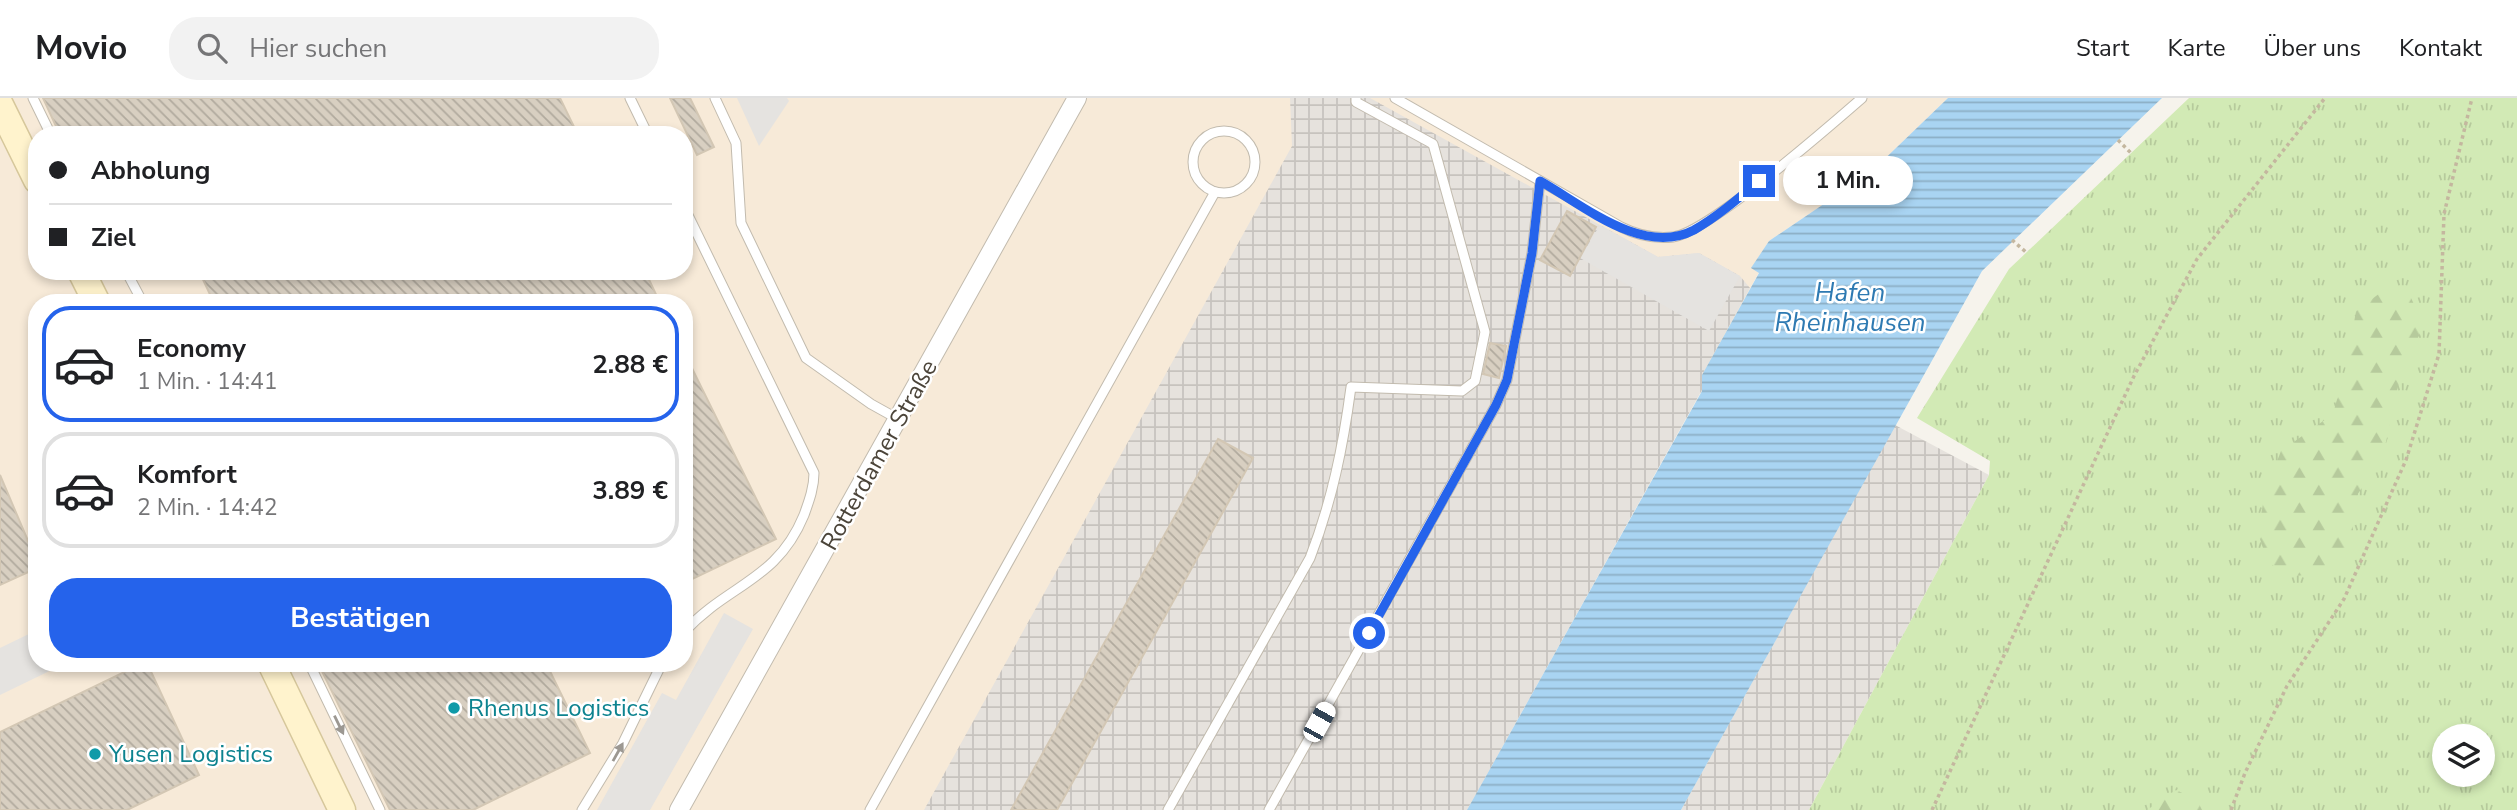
<!DOCTYPE html>
<html lang="de">
<head>
<meta charset="utf-8">
<style>
  :root { --surface:#fff; --page:#f2f2f2; --text:#202124; --muted:#757577; --line:#e0e0e0; --accent:#2563eb }
  body { margin:0; font-family:"Nunito Sans",sans-serif; background:var(--page); color:var(--text); height:100vh; display:flex; flex-direction:column; font-size:26px; white-space:nowrap }
  * { box-sizing:border-box; margin:0 }
  p { font-size:23px; color:var(--muted) }
  .icon { flex:none; width:38px; height:38px; fill:none; stroke:currentColor; stroke-width:2; stroke-linecap:round; stroke-linejoin:round }
  .map { position:relative; flex:1; overflow:hidden }
  .drawer { position:absolute; left:28px; top:196px; width:665px; height:378px; display:flex; flex-direction:column; background:var(--surface); border-radius:28px; box-shadow:0 4px 10px #0003 }
  .drawer>* { flex:none }
  .banner { position:absolute; left:28px; top:28px; width:665px; height:154px; border-radius:28px; box-shadow:0 4px 10px #0003; display:grid; align-content:center; height:154px; padding:0 21px; background:var(--surface) }
  .tools { position:absolute; left:2432px; top:626px; display:grid; gap:14px }
  .tools a { display:grid; place-items:center; width:63px; height:63px; border-radius:50%; background:var(--surface); box-shadow:0 4px 10px #0003; font-size:35px }
  .end { position:absolute; width:32px; height:32px; margin:-16px; border:9px solid #2563eb; background:#fff; box-shadow:0 0 0 4px #fff }
  .from { border-radius:50% }
  .bubble { position:absolute; height:49px; border-radius:24px; background:var(--surface); box-shadow:0 4px 10px #0003; font-size:23px; font-weight:700; line-height:49px; text-align:center }
  .car { position:absolute; width:21px; height:42px; margin:-21px -10px; border-radius:9px; box-shadow:0 0 5px 2px #0007; background:linear-gradient(#fff 24%,#345 0 40%,#fff 0 76%,#345 0 86%,#fff 0) }
  .banner b { display:flex; align-items:center; gap:24px; height:66px; font-size:26px }
  .banner b+b { border-top:2px solid var(--line) }
  .banner i { width:18px; height:18px; background:var(--text) }
  ul { padding:12px 0 0; list-style:none }
  li { display:flex; align-items:center; gap:21px; height:116px; margin:0 14px 10px; padding:0 7px; border:4px solid var(--line); border-radius:28px }
  li div { flex:1 }
  li b { display:block; font-size:26px }
  li em { font-style:normal; font-weight:700 }
  li.selected { border-color:var(--accent) }
  li>.icon { width:63px; height:63px; stroke-width:1.5 }
  .action { display:flex; gap:14px; margin-top:auto; padding:14px 21px }
  .action a { flex:1; height:80px; border-radius:28px; background:var(--accent); color:#fff; font-size:28px; font-weight:700; line-height:80px; text-align:center }
  header { display:flex; align-items:center; gap:42px; box-sizing:border-box; height:98px; padding:0 35px; background:var(--surface); border-bottom:2px solid var(--line) }
  header strong { font-size:33px }
  nav { display:flex; gap:38px; margin-inline-start:auto; font-size:24px }
  .search { width:490px; height:63px; background:var(--page); display:flex; align-items:center; gap:18px; box-sizing:border-box; padding:0 24px; border-radius:28px; color:var(--muted); font-size:26px }
  .map>svg:first-child { display:block }
  .commercial { fill:#f7ead8; fill-rule:evenodd }
  .industrial { fill:url(#industrial-grid) }
  .grass { fill:url(#grass-tufts); fill-rule:evenodd }
  .forest { fill:url(#forest-firs) }
  .parking { fill:#e5e3e0 }
  .water { fill:url(#water-rules) }
  .building { fill:url(#building-back-hatch); stroke:#d3c7b4; stroke-width:2 }
  .lines { fill:none; stroke-linecap:round; stroke-linejoin:round }
  .service-casing { stroke:#c2bbae; stroke-width:11 }
  .minor-casing { stroke:#c2bbae; stroke-width:20 }
  .secondary-casing { stroke:#d6c79b; stroke-width:29 }
  .path { stroke:#c4b79f; stroke-width:3.5; stroke-dasharray:3.5 3.5; stroke-linecap:butt }
  .service { stroke:#fff; stroke-width:9 }
  .minor { stroke:#fff; stroke-width:18 }
  .secondary { stroke:#fff3cd; stroke-width:26 }
  .oneway { fill:#9c9892 }
  .route { stroke:#2563eb; stroke-width:9 }
  .culture-dot { fill:#0f9aa8; stroke:#fff; stroke-width:2.5 }
  .labels { text-anchor:middle; stroke-width:5; stroke-linejoin:round; paint-order:stroke }
  .street-label { font-size:24px; fill:#4b4439; stroke:#fff }
  .culture-label { font-size:24px; fill:#0d838f; stroke:#fff; text-anchor:start }
  .water-label { font-size:26px; font-style:italic; fill:#2e7ab2; stroke:#fff }
</style>
</head>
<body>
<header>
<strong>Movio</strong>
<div class="search"><svg class="icon" aria-label="search" viewBox="0 0 24 24"><circle cx="10" cy="10" r="6"/><path d="M15 15l6 6"/></svg>Hier suchen</div>
<nav><a>Start</a><a>Karte</a><a>Über uns</a><a>Kontakt</a></nav>
</header>
<div class="map">
<svg width="2517" height="712" viewBox="0 0 2517 712">
  <defs>
    <pattern id="industrial-grid" width="8" height="8" patternUnits="userSpaceOnUse" patternTransform="scale(1.75)"><rect width="8" height="8" fill="#e6e2dd"/><path d="M0 4h8M4 0v8" fill="none" stroke="#c7c3be"/></pattern>
    <pattern id="grass-tufts" width="24" height="20" patternUnits="userSpaceOnUse" patternTransform="scale(1.75)"><rect width="24" height="20" fill="#d2eab5"/><path d="M3 7l-1-3M5 7V3M7 7l1-3M15 17l-1-3M17 17v-4M19 17l1-3" fill="none" stroke="#b6ca9c"/></pattern>
    <pattern id="forest-firs" width="22" height="20" patternUnits="userSpaceOnUse" patternTransform="scale(1.75)"><rect width="22" height="20" fill="#d2eab5"/><path d="M5 1l3.5 6h-7zM16 11l3.5 6h-7z" fill="#b6ca9c"/></pattern>
    <pattern id="water-rules" width="6" height="5" patternUnits="userSpaceOnUse" patternTransform="scale(1.75)"><rect width="6" height="5" fill="#a9d4f2"/><path d="M0 2.5h6" fill="none" stroke="#8caec5"/></pattern>
    <pattern id="building-back-hatch" width="6" height="6" patternUnits="userSpaceOnUse" patternTransform="scale(1.75)"><rect width="6" height="6" fill="#d8cfc1"/><path d="M-1 5l2 2M0 0l6 6M5-1l2 2" fill="none" stroke="#b1aa9e"/></pattern>
  </defs>
  <rect width="100%" height="100%" fill="#f6f3ec"/>
  <path class="commercial" d="M0,0H1948L1871,74L1769,143L1752,170L1759,174L1468,712H0ZM37,37H684V173H37ZM37,205H684V565H37Z"/>
  <g class="industrial">
    <polygon points="1290,0 1370,0 1658,159 1699,155 1740,178 1750,190 1702,277 1702,292 1467,712 924,712 1292,48"/>
    <polygon points="1895,327 1989,377 1809,712 1681,712"/>
  </g>
  <path class="grass" d="M2189,0H2517V712H1809L1989,377L1990,363L1917,320L2009,171ZM2445,639H2483V677H2445Z"/>
  <g class="forest">
    <polygon points="2407,191 2417,213 2420,235 2398,288 2386,344 2372,375 2353,403 2353,445 2335,473 2296,478 2268,465 2258,435 2265,394 2281,353 2333,316 2347,265 2356,213 2380,195"/>
    <polygon points="2176,692 2197,702 2202,712 2147,712"/>
  </g>
  <g class="parking">
    <polygon points="737,0 787,0 789,3 759,48"/>
    <polygon points="1600,127 1658,159 1699,155 1740,178 1709,233 1580,160"/>
    <polygon points="724,515 753,531 650,712 597,712 662,595 676,602"/>
    <polygon points="37,532 37,565 66,565 0,597 0,550"/>
  </g>
  <polygon class="water" points="1948,0 2162,0 1982,173 1681,712 1467,712 1702,293 1702,277 1759,175 1751,170 1769,143 1871,74"/>
  <g class="building">
    <polygon points="43,0 560,0 578,37 60,37"/>
    <polygon points="670,0 690,0 714,49 697,57"/>
    <polygon points="1567,113 1596,129 1570,178 1540,162"/>
    <polygon points="199,173 645,173 660,205 214,205"/>
    <polygon points="1490,245 1506,248 1499,280 1483,276"/>
    <polygon points="684,254 776,441 684,485"/>
    <polygon points="1218,341 1253,360 1057,712 1011,712"/>
    <polygon points="0,377 37,464 37,470 0,487"/>
    <polygon points="143,565 147,565 199,677 127,712 0,712 0,634"/>
    <polygon points="318,565 546,565 590,655 473,712 390,712"/>
  </g>
  <g class="lines">
    <g class="service-casing">
      <g id="service">
        <polyline points="33,0 51,37"/>
        <polyline points="630,0 648,37"/>
        <polyline points="715,0 736,45 741,125 806,260 871,306 898,321"/>
        <path d="M1395,0L1621,129C1637,137 1654,141 1673,139C1707,135 1831,27 1862,0"/>
        <circle cx="1224" cy="64" r="31"/>
        <path d="M684,109L814,375C814,390 809,403 804,417C777,483 728,486 684,534"/>
        <polyline points="126,173 143,205"/>
        <polyline points="309,565 380,712"/>
        <polyline points="582,712 623,645 662,565"/>
        <polyline points="870,712 1215,94"/>
        <path d="M1168,712L1310,460C1332,403 1343,349 1351,289L1462,293L1475,283L1485,234L1433,46L1356,4V0"/>
        <polyline points="1269,712 1496,307 1507,282 1532,155 1540,83"/>
      </g>
    </g>
    <g class="minor-casing">
      <polyline id="minor" points="679,712 1077,0"/>
    </g>
    <g class="secondary-casing">
      <g id="secondary">
        <polyline points="0,7 37,82"/>
        <polyline points="81,173 97,205"/>
        <polyline points="271,565 342,712"/>
      </g>
    </g>
    <g class="path">
      <polyline points="2118,42 2131,55"/>
      <polyline points="2012,142 2027,155"/>
      <polyline points="1932,712 2134,278 2197,161 2325,0"/>
      <polyline points="2231,712 2245,675 2287,588 2344,501 2406,362 2439,256 2444,116 2472,0"/>
    </g>
    <use href="#service" class="service"/>
    <use href="#minor" class="minor"/>
    <use href="#secondary" class="secondary"/>
  </g>
  <defs><path id="oneway-solid" d="M-6-.8H1V-3.2L6.5 0L1 3.2V.8H-6Z" transform="scale(1.75)"/></defs>
  <g class="oneway">
    <use href="#oneway-solid" transform="translate(339 627) rotate(64)"/>
    <use href="#oneway-solid" transform="translate(618 654) rotate(-61)"/>
  </g>
  <g class="lines">
    <path class="route" d="M1369,535L1496,307L1507,282L1532,155L1540,83C1583,107 1643,159 1694,132C1717,119 1739,100 1759,83"/>
  </g>
  <g class="culture-dot">
    <circle cx="454" cy="610" r="7"/>
    <circle cx="95" cy="656" r="7"/>
  </g>
  <g class="labels">
    <g class="street-label">
      <text transform="translate(879 357) rotate(-61)" y="8">Rotterdamer Straße</text>
    </g>
    <g class="culture-label">
      <text x="468" y="618">Rhenus Logistics</text>
      <text x="109" y="664">Yusen Logistics</text>
    </g>
    <g class="water-label">
      <text x="1850" y="203">Hafen<tspan x="1850" dy="30">Rheinhausen</tspan></text>
    </g>
  </g>
</svg>
<div class="tools">
<a><svg class="icon" aria-label="layers" viewBox="0 0 24 24"><path d="M12 4l9 5-9 5-9-5zM3 14l9 5 9-5"/></svg></a>
</div>
<i class="end from" style="left:1369px;top:535px"></i>
<i class="end" style="left:1759px;top:83px"></i>
<div class="bubble" style="left:1783px;top:58px;width:130px">1 Min.</div>
<i class="car" style="left:1319px;top:624px;rotate:29deg"></i>
<div class="banner">
<b><i class="from"></i>Abholung</b>
<b><i></i>Ziel</b>
</div>
<section class="drawer">
<ul>
<li class="selected"><svg class="icon" aria-label="car" viewBox="0 0 24 24"><path d="M5 17H2v-5l4-1 3-4h7l3 4 3 1v5h-3M9 17h6M6 11h13"/><circle cx="7" cy="17" r="2"/><circle cx="17" cy="17" r="2"/></svg><div><b>Economy</b><p>1 Min. · 14:41</p></div><em>2.88 €</em></li>
<li><svg class="icon" aria-label="car" viewBox="0 0 24 24"><path d="M5 17H2v-5l4-1 3-4h7l3 4 3 1v5h-3M9 17h6M6 11h13"/><circle cx="7" cy="17" r="2"/><circle cx="17" cy="17" r="2"/></svg><div><b>Komfort</b><p>2 Min. · 14:42</p></div><em>3.89 €</em></li>
</ul>
<div class="action"><a>Bestätigen</a></div>
</section>
</div>
</body>
</html>
